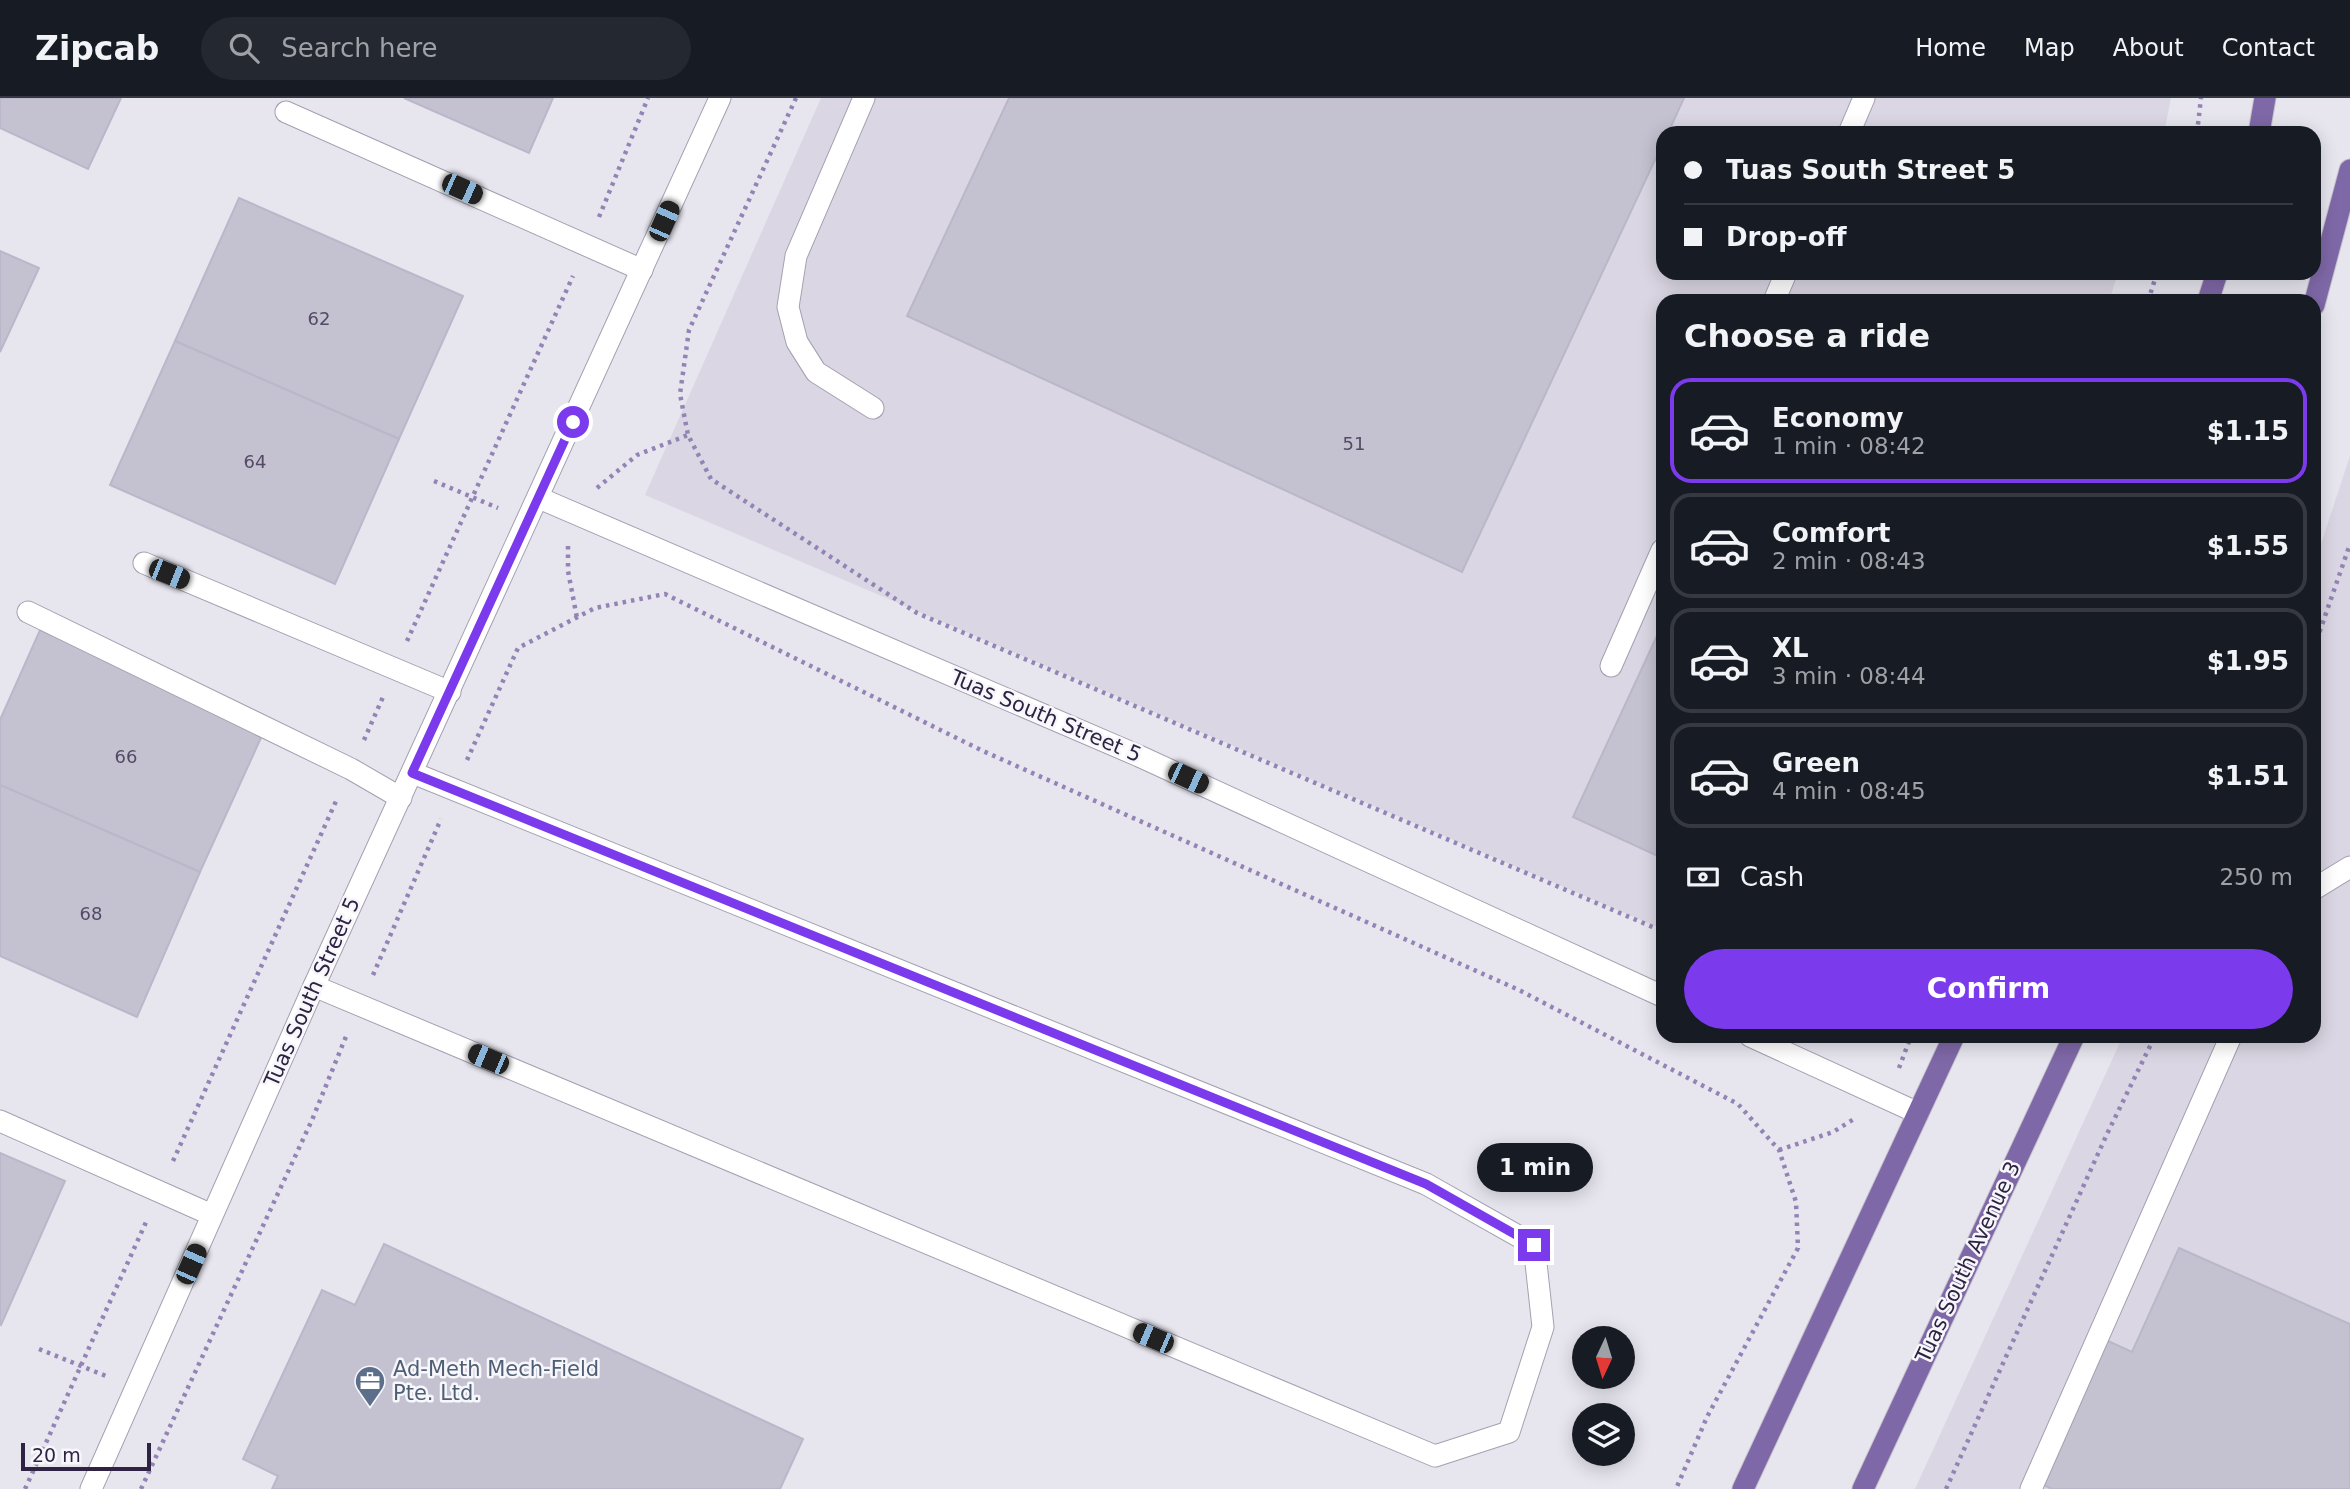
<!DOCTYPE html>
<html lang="en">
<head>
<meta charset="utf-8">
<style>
  :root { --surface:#171b24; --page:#242831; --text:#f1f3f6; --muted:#9ea1a6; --line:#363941; --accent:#7c3aed }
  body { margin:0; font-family:"DejaVu Sans",sans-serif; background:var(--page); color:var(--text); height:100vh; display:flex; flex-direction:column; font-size:26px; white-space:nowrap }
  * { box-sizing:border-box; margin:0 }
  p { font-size:23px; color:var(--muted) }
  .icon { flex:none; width:38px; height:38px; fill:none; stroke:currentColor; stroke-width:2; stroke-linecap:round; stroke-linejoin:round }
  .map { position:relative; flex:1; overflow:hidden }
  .panel { position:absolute; left:1656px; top:196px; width:665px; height:749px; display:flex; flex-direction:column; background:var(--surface); border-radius:21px; box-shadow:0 4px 18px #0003 }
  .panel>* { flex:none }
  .top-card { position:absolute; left:1656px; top:28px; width:665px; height:154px; border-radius:21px; box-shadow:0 4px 18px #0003; display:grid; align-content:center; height:154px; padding:0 28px; background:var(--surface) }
  .needle { width:46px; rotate:184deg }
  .tools { position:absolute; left:1572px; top:1228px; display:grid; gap:14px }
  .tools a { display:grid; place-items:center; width:63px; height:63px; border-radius:50%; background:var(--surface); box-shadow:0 4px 18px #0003; font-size:35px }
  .scale { position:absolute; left:21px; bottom:18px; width:130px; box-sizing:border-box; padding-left:7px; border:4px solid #2e2343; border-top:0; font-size:19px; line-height:24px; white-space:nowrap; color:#2e2343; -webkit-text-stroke:5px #f7f7fb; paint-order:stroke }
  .end { position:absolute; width:32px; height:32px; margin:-16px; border:9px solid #7c3aed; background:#fff; box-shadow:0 0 0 4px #fff }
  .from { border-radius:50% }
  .bubble { position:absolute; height:49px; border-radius:24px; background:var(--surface); box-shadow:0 4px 18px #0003; font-size:23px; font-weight:600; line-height:49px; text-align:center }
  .car { position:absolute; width:21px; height:42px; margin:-21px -10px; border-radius:9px; box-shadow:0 0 5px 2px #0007; background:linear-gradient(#222 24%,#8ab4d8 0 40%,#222 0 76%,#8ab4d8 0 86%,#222 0) }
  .top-card b { display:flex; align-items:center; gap:24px; height:66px; font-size:26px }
  .top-card b+b { border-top:2px solid var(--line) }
  .top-card i { width:18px; height:18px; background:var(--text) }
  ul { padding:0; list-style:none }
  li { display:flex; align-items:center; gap:21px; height:105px; margin:0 14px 10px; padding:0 14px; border:4px solid var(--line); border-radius:21px }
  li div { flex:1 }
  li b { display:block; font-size:26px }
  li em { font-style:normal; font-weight:600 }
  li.on { border-color:var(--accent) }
  li>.icon { width:63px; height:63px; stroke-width:1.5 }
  h2 { padding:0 28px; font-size:32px; line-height:84px }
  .pay { display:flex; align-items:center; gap:18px; height:77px; padding:0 28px; font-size:26px }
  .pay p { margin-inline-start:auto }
  .primary-button { display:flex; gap:14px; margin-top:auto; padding:14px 28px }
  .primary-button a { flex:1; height:80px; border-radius:42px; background:var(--accent); color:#fff; font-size:28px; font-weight:600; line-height:80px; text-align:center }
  header { display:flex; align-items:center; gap:42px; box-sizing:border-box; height:98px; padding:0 35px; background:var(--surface); border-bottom:2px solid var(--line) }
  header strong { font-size:33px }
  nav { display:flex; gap:38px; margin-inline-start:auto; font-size:24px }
  .search { width:490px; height:63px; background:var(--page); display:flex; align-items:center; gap:18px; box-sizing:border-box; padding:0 24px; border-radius:38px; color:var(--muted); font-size:26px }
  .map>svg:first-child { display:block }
  .built { fill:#dad6e3 }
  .building { fill:#c4c1d0; stroke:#bbb7ca; stroke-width:2 }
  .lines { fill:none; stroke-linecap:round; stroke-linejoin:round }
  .minor-casing { stroke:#a4a0b1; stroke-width:23 }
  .major-casing { stroke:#c4c1ca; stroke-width:23 }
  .path { stroke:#9484b5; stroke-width:4.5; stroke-dasharray:3.5 5; stroke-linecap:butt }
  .minor { stroke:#fff; stroke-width:21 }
  .major { stroke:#7f68a7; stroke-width:21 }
  .route { stroke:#7c3aed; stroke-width:9 }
  .labels { text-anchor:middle; stroke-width:5; stroke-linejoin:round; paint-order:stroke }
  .number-label { font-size:18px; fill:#544a66 }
  .street-label { font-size:21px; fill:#2e2343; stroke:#f7f7fb }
  .service-label { font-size:21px; fill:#4e5e75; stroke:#f7f7fb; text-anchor:start }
</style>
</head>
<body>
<header>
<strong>Zipcab</strong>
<div class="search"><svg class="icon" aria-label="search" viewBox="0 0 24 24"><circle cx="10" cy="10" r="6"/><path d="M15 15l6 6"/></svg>Search here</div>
<nav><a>Home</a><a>Map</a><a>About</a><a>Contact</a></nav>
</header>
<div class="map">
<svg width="2350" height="1391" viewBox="0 0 2350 1391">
  <rect width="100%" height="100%" fill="#e7e6ef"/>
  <g class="built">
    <polygon points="821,0 2171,0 2164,35 1662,35 1662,175 2118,175 2109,203 1662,203 1662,831 645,397"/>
    <polygon points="2350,358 2350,1391 1915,1391 2123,938 2314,938 2314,467"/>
  </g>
  <g class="building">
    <polygon points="0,0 121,0 88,71 0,30"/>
    <polygon points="404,0 553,0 529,55"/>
    <polygon points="1009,0 1684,0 1668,35 1662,35 1662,47 1462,474 907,218"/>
    <polygon points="239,100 463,198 399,341 175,243"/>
    <polygon points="0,153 39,170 0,254"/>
    <polygon points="175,243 399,341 335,486 110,387"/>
    <polygon points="1662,527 1662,760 1573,719"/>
    <polygon points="40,532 265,631 200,774 0,687 0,622"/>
    <polygon points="0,687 200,774 137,919 0,858"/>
    <polygon points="0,1055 65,1083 1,1227 0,1226"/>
    <polygon points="384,1146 803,1341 780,1391 272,1391 278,1378 243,1361 322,1192 355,1207"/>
    <polygon points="2179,1150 2350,1226 2350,1391 2052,1391 2039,1385 2104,1241 2132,1254"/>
  </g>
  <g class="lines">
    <g class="minor-casing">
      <g id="minor">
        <polyline points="864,0 796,158 788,209 797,244 816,274 873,310"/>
        <polyline points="286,14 642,172"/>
        <polyline points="1849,35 1864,0"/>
        <polyline points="1774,203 1786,175"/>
        <polyline points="539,400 1139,658 1662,898"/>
        <polyline points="144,465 450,594"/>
        <polyline points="28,514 351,671 401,700"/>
        <polyline points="1611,568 1662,452"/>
        <polyline points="2314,791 2350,769"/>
        <polyline points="314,888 1435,1358 1509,1334 1543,1229 1534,1147 1426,1086 413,675"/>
        <polyline points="1750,938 1918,1015"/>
        <polyline points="0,1023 212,1117"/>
        <polyline points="91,1391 314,888 720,0"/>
        <polyline points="2031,1391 2231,938"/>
      </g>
    </g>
    <g class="major-casing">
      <g id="major">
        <polyline points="2259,35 2265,0"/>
        <polyline points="2208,203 2217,175"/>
        <polyline points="2314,207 2350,72"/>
        <polyline points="1743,1391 1954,938"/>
        <polyline points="1863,1391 2074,938"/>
      </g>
    </g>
    <g class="path">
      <polyline points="796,0 689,232 680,296 688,337 711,381 917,515 1662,833"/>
      <polyline points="2197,35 2201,0"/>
      <polyline points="599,119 648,0"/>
      <polyline points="2148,203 2157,175"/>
      <polyline points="434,383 498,410"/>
      <polyline points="597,390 637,357 688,337"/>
      <polyline points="568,448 568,473 577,520"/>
      <polyline points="407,543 573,178"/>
      <polyline points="2314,550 2350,446"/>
      <polyline points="364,642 383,599"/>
      <polyline points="467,662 518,550 595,510 665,496 983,653 1519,892 1738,1006 1779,1052 1796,1104 1798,1150 1707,1319 1676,1391"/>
      <polyline points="373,877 441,721"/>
      <polyline points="1899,970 1911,938"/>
      <polyline points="1779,1052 1833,1034 1854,1021"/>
      <polyline points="173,1063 337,701"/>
      <polyline points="39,1251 106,1278"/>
      <polyline points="25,1391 147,1122"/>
      <polyline points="141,1391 312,1022 347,936"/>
      <polyline points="1946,1391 2107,1036 2155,938"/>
    </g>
    <use href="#minor" class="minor"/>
    <use href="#major" class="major"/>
  </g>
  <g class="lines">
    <polyline class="route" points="573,324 412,675 1426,1086 1534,1147"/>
  </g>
  <defs>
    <g id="office-pin" transform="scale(1.575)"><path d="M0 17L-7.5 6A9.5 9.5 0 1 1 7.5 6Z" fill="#5c6f8a" stroke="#f7f7fb"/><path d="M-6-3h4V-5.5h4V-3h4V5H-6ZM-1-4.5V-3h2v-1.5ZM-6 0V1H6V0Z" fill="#fff"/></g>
  </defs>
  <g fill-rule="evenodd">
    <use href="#office-pin" x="370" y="1283"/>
  </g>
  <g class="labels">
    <g class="number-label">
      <text x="319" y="227">62</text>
      <text x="1354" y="352">51</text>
      <text x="255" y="370">64</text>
      <text x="126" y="665">66</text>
      <text x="91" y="822">68</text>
    </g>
    <g class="street-label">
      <text transform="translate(1046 618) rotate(23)" y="7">Tuas South Street 5</text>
      <text transform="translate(312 894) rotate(-66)" y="7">Tuas South Street 5</text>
      <text transform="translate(1968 1164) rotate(-65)" y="7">Tuas South Avenue 3</text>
    </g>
    <g class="service-label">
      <text x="393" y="1278">Ad-Meth Mech-Field<tspan x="393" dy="24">Pte. Ltd.</tspan></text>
    </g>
  </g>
</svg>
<div class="tools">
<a><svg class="needle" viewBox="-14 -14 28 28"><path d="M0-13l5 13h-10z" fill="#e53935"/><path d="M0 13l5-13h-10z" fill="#9ea1a6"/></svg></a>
<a><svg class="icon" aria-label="layers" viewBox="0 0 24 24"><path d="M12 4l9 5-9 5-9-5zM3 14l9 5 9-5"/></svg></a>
</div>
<div class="scale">20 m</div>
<i class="end from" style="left:573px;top:324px"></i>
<i class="end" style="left:1534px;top:1147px"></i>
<div class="bubble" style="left:1477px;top:1045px;width:116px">1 min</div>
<i class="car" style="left:462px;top:91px;rotate:114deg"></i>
<i class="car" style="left:664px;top:123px;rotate:24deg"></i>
<i class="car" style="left:169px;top:476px;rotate:112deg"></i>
<i class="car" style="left:1188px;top:680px;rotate:115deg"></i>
<i class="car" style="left:488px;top:961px;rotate:293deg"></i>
<i class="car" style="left:191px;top:1166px;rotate:24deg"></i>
<i class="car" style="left:1153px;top:1240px;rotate:293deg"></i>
<div class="top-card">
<b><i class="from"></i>Tuas South Street 5</b>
<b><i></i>Drop-off</b>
</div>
<section class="panel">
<h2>Choose a ride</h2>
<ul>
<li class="on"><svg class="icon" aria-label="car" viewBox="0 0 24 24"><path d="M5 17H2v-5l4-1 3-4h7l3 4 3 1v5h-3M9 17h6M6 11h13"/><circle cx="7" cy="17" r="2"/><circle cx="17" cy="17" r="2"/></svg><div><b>Economy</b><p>1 min · 08:42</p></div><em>$1.15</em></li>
<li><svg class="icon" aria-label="car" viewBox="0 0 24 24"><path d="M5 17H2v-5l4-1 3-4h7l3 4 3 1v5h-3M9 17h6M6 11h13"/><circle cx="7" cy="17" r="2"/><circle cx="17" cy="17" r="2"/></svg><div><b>Comfort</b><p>2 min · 08:43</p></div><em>$1.55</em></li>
<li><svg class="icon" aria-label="car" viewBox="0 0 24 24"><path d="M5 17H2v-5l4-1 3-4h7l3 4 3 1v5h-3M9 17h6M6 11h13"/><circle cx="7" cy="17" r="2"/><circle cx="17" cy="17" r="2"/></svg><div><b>XL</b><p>3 min · 08:44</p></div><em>$1.95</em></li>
<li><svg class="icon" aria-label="car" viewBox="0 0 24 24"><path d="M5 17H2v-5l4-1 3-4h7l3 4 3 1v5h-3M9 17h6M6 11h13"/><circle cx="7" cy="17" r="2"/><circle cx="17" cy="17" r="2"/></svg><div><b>Green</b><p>4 min · 08:45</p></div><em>$1.51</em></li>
</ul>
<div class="pay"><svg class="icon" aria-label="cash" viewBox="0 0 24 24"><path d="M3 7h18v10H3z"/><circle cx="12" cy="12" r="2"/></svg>Cash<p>250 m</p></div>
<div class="primary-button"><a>Confirm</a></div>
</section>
</div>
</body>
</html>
